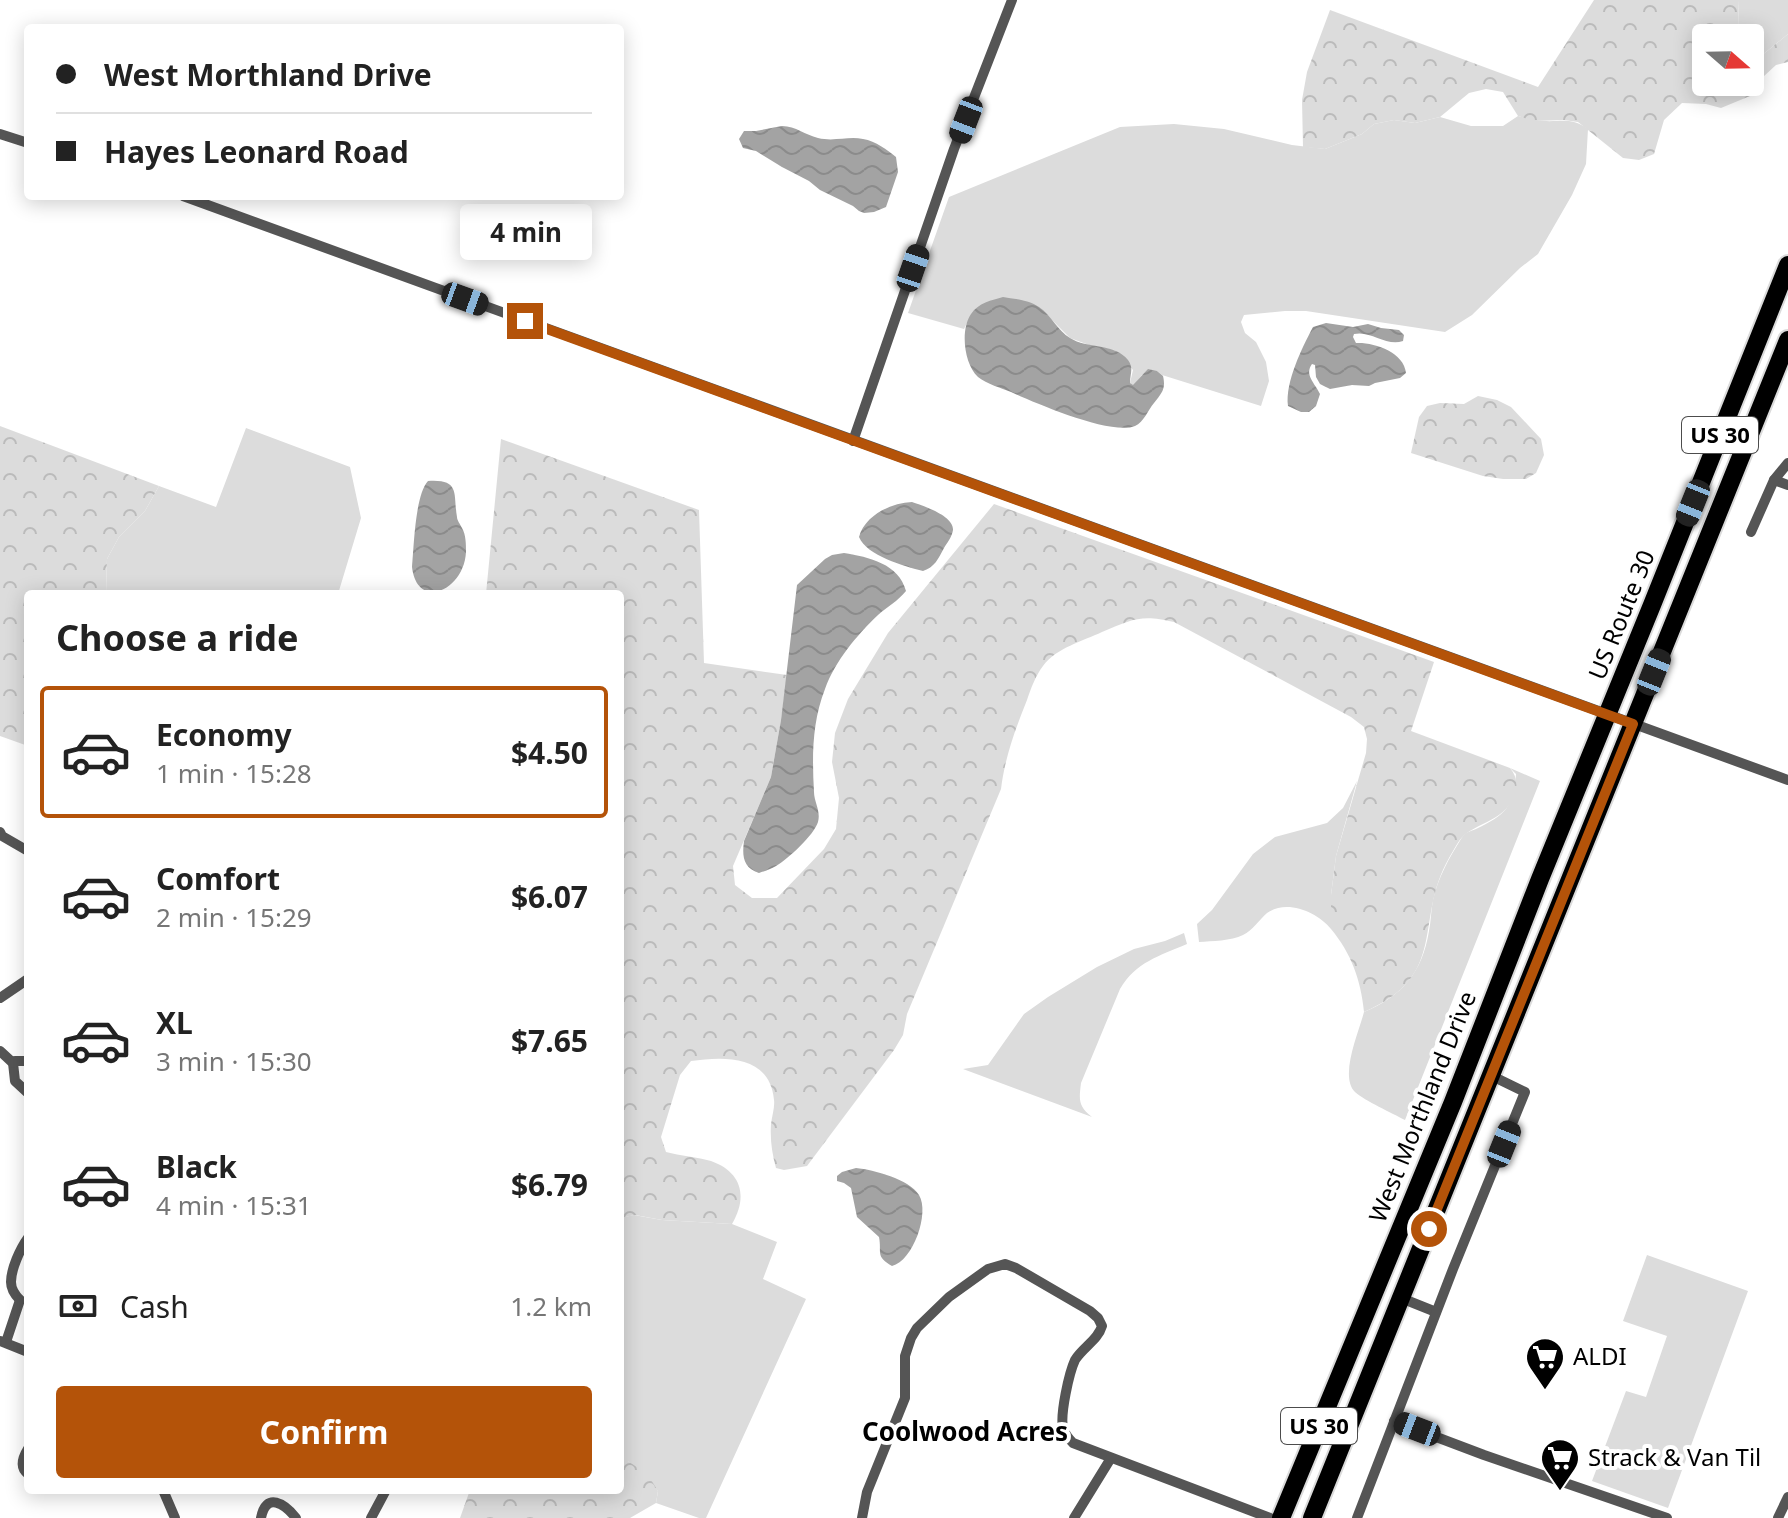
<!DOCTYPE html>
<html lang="en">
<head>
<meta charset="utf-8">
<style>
  :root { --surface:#fff; --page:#f6f6f6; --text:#222; --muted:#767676; --line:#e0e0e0; --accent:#b45309 }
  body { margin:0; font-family:"Noto Sans",sans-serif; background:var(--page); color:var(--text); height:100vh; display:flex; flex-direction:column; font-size:30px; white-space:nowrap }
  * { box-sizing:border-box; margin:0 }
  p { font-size:26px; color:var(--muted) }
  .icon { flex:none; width:44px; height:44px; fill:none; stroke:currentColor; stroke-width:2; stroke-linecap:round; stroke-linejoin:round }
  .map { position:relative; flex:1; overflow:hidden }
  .panel { position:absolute; left:24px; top:590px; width:600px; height:904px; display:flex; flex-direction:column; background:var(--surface); border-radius:8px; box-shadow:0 4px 20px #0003 }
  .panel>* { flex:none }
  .banner { position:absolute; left:24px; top:24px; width:600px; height:176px; border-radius:8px; box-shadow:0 4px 20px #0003; display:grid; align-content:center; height:176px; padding:0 32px; background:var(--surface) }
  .needle { width:52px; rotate:110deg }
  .controls { position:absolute; left:1692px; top:24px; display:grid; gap:16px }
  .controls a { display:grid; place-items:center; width:72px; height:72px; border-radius:8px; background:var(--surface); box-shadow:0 4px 20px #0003; font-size:40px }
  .end { position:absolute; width:36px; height:36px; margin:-18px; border:10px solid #b45309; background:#fff; box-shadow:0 0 0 4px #fff }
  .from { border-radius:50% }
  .bubble { position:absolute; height:56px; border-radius:8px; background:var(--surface); box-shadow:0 4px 20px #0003; font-size:26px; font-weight:700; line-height:56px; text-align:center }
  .car { position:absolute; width:24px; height:48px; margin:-24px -12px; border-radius:10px; box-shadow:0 0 6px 2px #0007; background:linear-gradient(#222 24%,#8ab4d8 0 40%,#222 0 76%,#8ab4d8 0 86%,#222 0) }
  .banner b { display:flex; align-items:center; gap:28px; height:76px; font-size:30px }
  .banner b+b { border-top:2px solid var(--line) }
  .banner i { width:20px; height:20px; background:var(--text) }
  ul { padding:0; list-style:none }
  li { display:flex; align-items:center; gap:24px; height:132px; margin:0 16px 12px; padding:0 16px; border:4px solid transparent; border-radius:8px }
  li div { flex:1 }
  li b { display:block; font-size:30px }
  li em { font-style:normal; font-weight:700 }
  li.selected { border-color:var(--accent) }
  li>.icon { width:72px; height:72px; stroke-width:1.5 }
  h2 { padding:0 32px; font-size:36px; line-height:96px }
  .pay { display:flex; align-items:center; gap:20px; height:88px; padding:0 32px; font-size:30px }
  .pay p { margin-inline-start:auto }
  .primary-button { display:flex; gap:16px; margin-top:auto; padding:16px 32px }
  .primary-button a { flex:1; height:92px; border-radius:8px; background:var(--accent); color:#fff; font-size:32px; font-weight:700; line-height:92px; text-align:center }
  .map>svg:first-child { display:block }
  .grass { fill:#dcdcdc }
  .forest { fill:url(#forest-crowns) }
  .water { fill:url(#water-waves) }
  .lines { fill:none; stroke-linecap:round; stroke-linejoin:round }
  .highway-casing { stroke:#dbdbdb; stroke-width:22 }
  .street { stroke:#555; stroke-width:10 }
  .highway { stroke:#000; stroke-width:18 }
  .route { stroke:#b45309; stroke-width:10 }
  .labels { text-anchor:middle; stroke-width:8; stroke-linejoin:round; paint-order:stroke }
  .shield { fill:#fff; stroke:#4c4c4c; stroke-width:2 }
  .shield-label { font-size:22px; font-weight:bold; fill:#000 }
  .street-label { font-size:24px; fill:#000; stroke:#fff }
  .poi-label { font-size:24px; fill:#000; stroke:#fff; text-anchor:start }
  .neighbourhood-label { font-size:26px; font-weight:bold; fill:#000; stroke:#fff }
</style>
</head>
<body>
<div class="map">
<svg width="1788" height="1518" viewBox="0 0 1788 1518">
  <defs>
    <pattern id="forest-crowns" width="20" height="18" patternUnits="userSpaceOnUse" patternTransform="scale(2)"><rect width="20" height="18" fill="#dcdcdc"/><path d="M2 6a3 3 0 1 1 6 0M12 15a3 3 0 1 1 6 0" fill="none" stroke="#bbb"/></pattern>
    <pattern id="water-waves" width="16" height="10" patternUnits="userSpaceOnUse" patternTransform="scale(2)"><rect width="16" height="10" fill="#a3a3a3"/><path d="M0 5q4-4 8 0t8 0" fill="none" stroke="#8b8b8b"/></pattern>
  </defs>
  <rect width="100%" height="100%" fill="#fff"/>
  <g class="grass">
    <polygon points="1738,0 1788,0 1788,34 1750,65 1750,38 1734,38 1739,27"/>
    <path d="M1518,116C1527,118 1535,121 1544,121C1562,122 1571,117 1588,129L1586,164L1572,195L1538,254L1520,268L1472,315L1445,332L1306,311H1285L1244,315L1241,322L1245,333L1256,342L1266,362L1269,381L1261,406L1162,375L1157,371L1142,375L1133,386L1130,383L1133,370L1114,350L1089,345L1070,338L1040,308L972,313L964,329L908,313L949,197L1120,127L1174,124L1224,129L1292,145L1325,149L1362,134L1374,124L1394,120L1415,123L1440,117L1471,126H1503Z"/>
    <polygon points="246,428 350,467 361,518 338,594 106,594 107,559 119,537 145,511 159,486 216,507"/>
    <path d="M1510,768L1540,781L1405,1120C1392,1113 1365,1101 1355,1092C1339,1076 1359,1032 1364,1012C1402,996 1422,973 1429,931C1431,921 1431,910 1433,900C1438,878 1449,858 1461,839C1465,832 1469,832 1476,829C1505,815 1514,807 1516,774Z"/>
    <path d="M1357,781L1336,856L1331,895V929C1317,912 1287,899 1267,913C1259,920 1253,930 1243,935C1231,941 1212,941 1199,942L1197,924L1212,910L1253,854L1275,837L1327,823L1343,808Z"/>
    <path d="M1184,933L1187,944C1159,956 1136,962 1120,989L1081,1083C1079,1100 1078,1106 1092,1117L963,1069L988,1065L1024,1014L1048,997L1097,967L1134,949L1165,941Z"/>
    <polygon points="634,1215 662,1220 732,1224 777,1242 763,1279 806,1299 706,1518 699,1518 656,1503 658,1491 628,1461 620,1461 620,1218"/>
    <polygon points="1647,1255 1748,1291 1668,1508 1592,1481 1626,1391 1646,1397 1667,1336 1623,1321"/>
  </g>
  <g class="forest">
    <polygon points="1594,0 1738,0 1739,27 1734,38 1706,38 1706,82 1750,82 1750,65 1788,34 1788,62 1776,65 1763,77 1762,91 1721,108 1706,104 1682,103 1664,120 1654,154 1639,160 1623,158 1578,122 1564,120 1534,121 1518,116 1503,92 1486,89 1469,93 1440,117 1415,123 1394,120 1374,124 1362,134 1325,149 1303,147 1302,100 1307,72 1330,10 1538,87"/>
    <polygon points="1478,396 1497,400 1511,407 1541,439 1544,455 1536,473 1526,479 1503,479 1483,476 1411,453 1419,417 1427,406 1440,403 1464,404"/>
    <polygon points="0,426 159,486 145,511 119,537 107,559 106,594 28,594 28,746 0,736"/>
    <path d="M501,439L699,510L704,663L787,675L781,720L771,777L733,866L735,885L752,898H777L824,849L836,829L839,798L832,762L835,733L848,699L888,633L994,504L1434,662L1411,731L1510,768C1523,783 1515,804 1499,815C1489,822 1477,826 1467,833C1459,838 1454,850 1449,858C1413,921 1450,975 1364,1012C1361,980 1351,953 1331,929V895L1336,856L1366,753L1367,739L1364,727L1351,717L1174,622C1142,614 1132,619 1102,632C1083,641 1056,648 1043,666C1036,675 1031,688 1027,700C1015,730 1005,757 1001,789L907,1014L903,1035L894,1050L807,1166L784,1170L776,1168C772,1153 770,1140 771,1124C772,1116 775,1107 774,1100C770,1055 725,1056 691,1061L680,1075L661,1137L666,1152C680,1156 698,1157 711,1161C742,1172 748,1197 732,1224L662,1220L635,1215L620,1218V594H486Z"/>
    <polygon points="620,1461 628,1461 648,1475 658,1491 656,1503 630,1518 460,1518 470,1490 620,1490"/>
  </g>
  <g class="water">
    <path d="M782,126C796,126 805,135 818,138C834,142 848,136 863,139C876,141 887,150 896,157L898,172L886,207L874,212L864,213L859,211L853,206L820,190L809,181L782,167L756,151L743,148L739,139L744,131H756Z"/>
    <path d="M1003,297C1015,299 1029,300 1039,307C1051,315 1058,331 1070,338C1087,349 1115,343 1128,360C1134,368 1130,374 1130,383L1133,385L1148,369L1157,371L1163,376C1166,389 1162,393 1154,403C1148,410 1144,422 1135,426C1112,436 1035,403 1011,392C1001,388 987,384 978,377C964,364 960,330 971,314C978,303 992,300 1003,297Z"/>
    <path d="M1326,323L1353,327L1368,324L1381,328L1399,330L1404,335L1403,341C1386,347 1371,330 1354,334L1353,337L1356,343C1374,342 1404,352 1406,373L1400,378L1375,383L1369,386L1352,385L1330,389L1320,384L1316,377L1315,365L1312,364C1304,375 1315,383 1320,394L1316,406L1309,412H1301L1288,406C1285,382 1302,348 1313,327Z"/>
    <path d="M428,481C461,479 453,494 457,517C457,520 460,524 462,528C466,535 466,544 466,552C464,591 417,611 412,567C414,547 415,495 428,481Z"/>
    <path d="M912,502C924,506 954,516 953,530C952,537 947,543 944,548C938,559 935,567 923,571C904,566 867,556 859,537C865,515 891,503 912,502Z"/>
    <path d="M844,553C869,557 899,564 906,591C898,601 887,607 878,615C857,635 835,661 825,689C812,722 812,757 814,792C814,802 821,811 818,822C814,835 788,859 776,866C771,869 765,871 759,873C743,868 742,856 744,841L771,777L781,720L797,585L825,559L832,555Z"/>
    <path d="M856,1168C874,1170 909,1179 919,1195C930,1213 913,1261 892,1266C875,1256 882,1253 879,1237L857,1217L851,1188L844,1183L837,1181V1176L842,1172Z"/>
  </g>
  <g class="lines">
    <g class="highway-casing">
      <g id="highway">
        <polyline points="1281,1518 1453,1102 1540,879 1652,605 1788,265"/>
        <polyline points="1312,1518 1788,340"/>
      </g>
    </g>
    <g class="street">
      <polyline points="0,134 28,143"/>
      <polyline points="183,196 1788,780"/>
      <polyline points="853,441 954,149 1012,0"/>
      <polyline points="1774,480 1788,485"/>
      <polyline points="1751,532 1774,480 1788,463"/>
      <polyline points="0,832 2,836 28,851"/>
      <polyline points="0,998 28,979"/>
      <polyline points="0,1051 13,1063 15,1081 28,1093"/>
      <polyline points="13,1063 15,1061 28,1061"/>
      <polyline points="1401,1298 1436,1312"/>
      <path d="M20,1300C15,1295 11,1290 11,1282C11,1269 20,1249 28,1238"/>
      <polyline points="0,1341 28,1352"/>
      <polyline points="6,1342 20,1300"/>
      <polyline points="1394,1421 1484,1455 1667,1518"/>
      <path d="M28,1449C23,1457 19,1467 28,1474"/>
      <polyline points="163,1490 175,1518"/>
      <path d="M261,1518C266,1491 285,1504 296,1518"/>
      <polyline points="371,1518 386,1490"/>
      <path d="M862,1518L867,1492L905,1398V1356L911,1338L917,1328L949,1297L988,1269L1005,1264L1016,1268L1090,1311L1098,1318L1102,1326C1098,1340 1083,1347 1075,1360C1069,1373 1060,1414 1063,1428C1065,1434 1069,1439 1073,1443L1270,1518"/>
      <polyline points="1074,1518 1111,1458"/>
      <polyline points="1357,1518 1453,1269 1525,1092 1492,1076"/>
      <polyline points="1778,1518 1788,1497"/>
    </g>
    <use href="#highway" class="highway"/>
  </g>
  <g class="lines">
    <polyline class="route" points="525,321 1633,724 1429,1229"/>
  </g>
  <defs>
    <g id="supermarket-pin" transform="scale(2)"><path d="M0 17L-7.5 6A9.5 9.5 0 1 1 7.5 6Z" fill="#000" stroke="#fff"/><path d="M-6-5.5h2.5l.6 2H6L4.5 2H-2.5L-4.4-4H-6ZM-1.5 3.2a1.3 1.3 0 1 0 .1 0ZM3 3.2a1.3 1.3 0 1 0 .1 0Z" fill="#fff"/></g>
  </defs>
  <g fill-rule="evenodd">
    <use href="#supermarket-pin" x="1545" y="1357"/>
    <use href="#supermarket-pin" x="1560" y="1458"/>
  </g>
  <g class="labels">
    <g class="shield">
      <rect x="1682" y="417" width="76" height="36" rx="6"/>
      <rect x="1281" y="1408" width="76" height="36" rx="6"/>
    </g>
    <g class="shield-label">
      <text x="1720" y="443">US 30</text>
      <text x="1319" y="1434">US 30</text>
    </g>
    <g class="street-label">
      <text transform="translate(1622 615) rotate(-68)" y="8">US Route 30</text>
      <text transform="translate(1423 1107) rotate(-68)" y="8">West Morthland Drive</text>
    </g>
    <g class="poi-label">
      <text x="1573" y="1365">ALDI</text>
      <text x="1588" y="1466">Strack &amp; Van Til</text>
    </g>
    <g class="neighbourhood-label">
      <text x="965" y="1441">Coolwood Acres</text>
    </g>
  </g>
</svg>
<div class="controls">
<a><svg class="needle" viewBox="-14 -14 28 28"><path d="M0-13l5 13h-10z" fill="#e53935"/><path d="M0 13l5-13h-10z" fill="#767676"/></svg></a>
</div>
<i class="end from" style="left:1429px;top:1229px"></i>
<i class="end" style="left:525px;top:321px"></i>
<div class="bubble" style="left:460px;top:204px;width:132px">4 min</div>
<i class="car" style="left:966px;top:120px;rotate:201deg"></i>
<i class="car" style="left:913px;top:268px;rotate:19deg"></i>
<i class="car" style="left:465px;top:299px;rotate:110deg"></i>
<i class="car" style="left:1693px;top:503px;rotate:202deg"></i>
<i class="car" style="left:1654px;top:672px;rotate:22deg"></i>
<i class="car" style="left:1504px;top:1144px;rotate:22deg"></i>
<i class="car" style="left:1417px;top:1429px;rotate:291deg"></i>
<div class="banner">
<b><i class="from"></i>West Morthland Drive</b>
<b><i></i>Hayes Leonard Road</b>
</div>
<section class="panel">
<h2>Choose a ride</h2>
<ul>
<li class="selected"><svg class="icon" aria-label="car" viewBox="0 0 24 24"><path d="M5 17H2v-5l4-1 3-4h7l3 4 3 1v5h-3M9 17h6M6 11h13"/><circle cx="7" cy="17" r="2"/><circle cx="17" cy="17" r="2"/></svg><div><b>Economy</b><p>1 min · 15:28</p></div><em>$4.50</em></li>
<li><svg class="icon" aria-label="car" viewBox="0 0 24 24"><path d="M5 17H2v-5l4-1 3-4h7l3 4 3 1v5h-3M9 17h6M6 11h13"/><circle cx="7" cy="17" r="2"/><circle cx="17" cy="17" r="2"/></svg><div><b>Comfort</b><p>2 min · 15:29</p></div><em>$6.07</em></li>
<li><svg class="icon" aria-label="car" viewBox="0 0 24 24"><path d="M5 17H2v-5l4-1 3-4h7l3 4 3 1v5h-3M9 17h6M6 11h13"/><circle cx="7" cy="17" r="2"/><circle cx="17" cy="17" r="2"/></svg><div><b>XL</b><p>3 min · 15:30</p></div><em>$7.65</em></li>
<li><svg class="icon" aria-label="car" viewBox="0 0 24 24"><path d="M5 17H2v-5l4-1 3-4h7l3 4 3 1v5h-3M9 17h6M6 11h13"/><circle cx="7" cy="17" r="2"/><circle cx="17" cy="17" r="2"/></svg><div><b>Black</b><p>4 min · 15:31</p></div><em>$6.79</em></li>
</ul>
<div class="pay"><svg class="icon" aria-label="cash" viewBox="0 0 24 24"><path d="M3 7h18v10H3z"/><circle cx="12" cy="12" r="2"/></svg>Cash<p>1.2 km</p></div>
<div class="primary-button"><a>Confirm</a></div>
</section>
</div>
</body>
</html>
